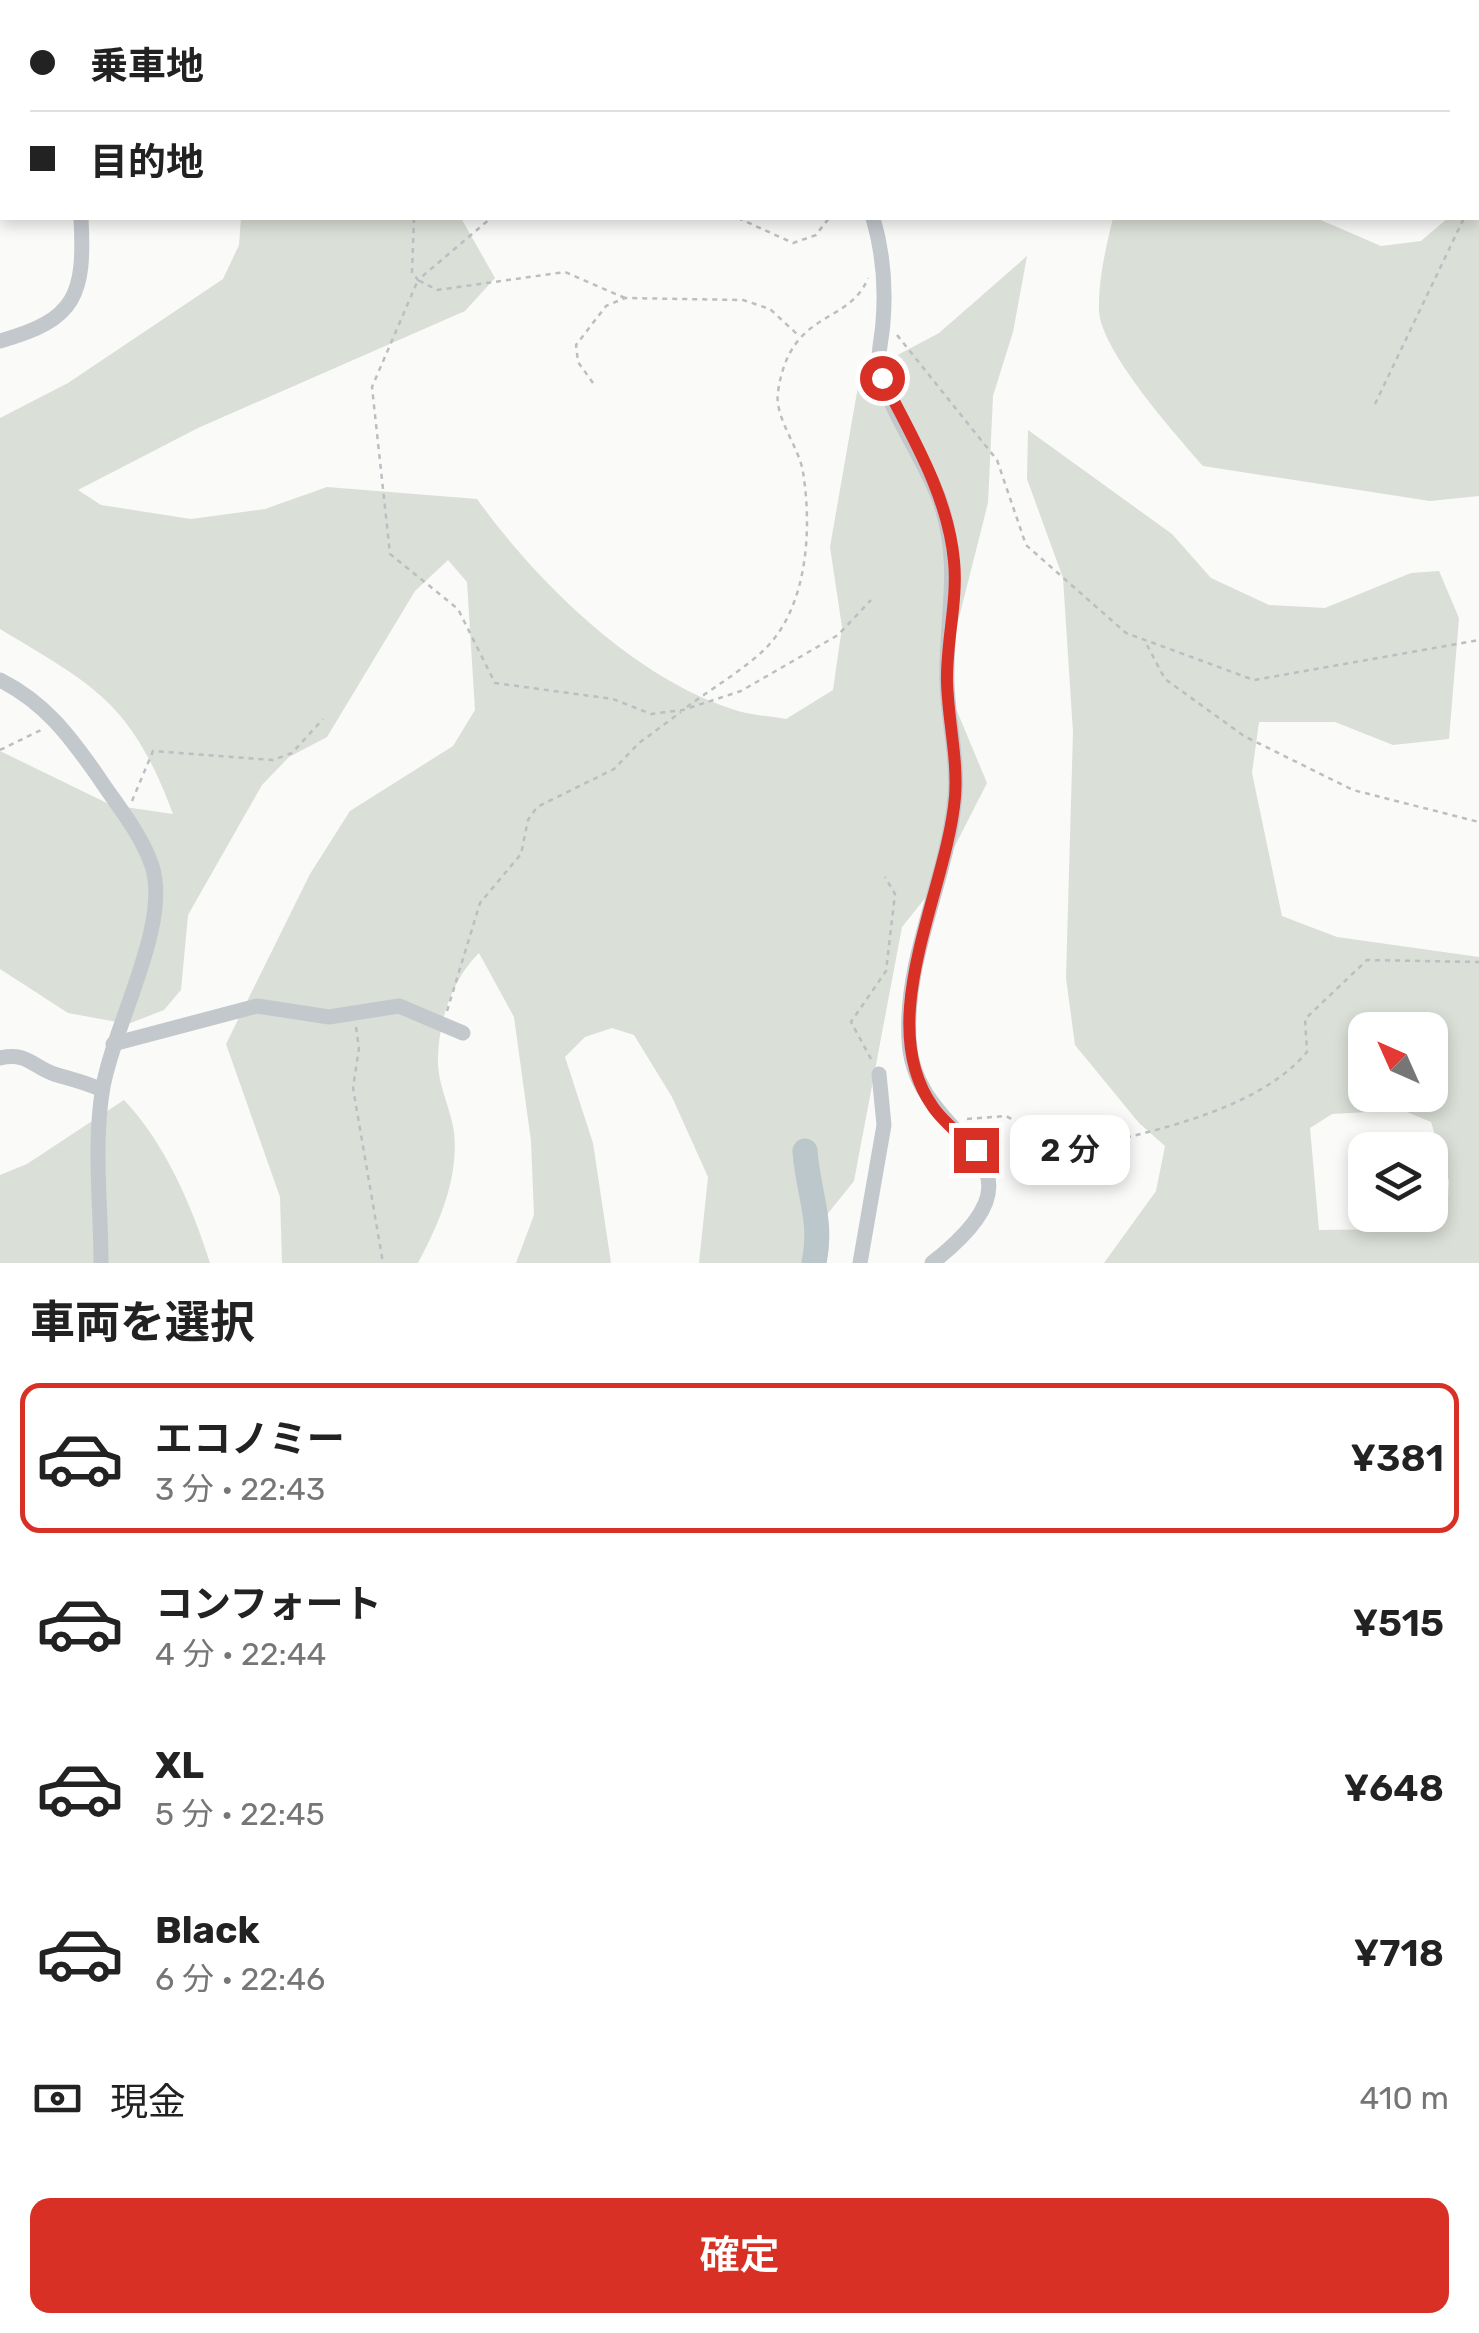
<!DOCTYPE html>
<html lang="ja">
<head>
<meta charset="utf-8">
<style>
  :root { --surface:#fff; --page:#f6f6f6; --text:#222; --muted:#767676; --line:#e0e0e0; --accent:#d93025 }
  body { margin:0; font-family:Rubik,"Noto Sans JP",sans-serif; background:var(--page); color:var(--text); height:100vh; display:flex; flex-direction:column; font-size:38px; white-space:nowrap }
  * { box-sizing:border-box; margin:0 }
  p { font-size:32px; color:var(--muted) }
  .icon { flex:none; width:55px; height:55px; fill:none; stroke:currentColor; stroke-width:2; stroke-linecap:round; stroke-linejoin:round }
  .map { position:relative; height:1263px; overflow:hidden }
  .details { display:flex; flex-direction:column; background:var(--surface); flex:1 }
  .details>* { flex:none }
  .hud { position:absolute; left:0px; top:0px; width:1480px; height:220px; box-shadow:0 5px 15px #0003; display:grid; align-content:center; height:220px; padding:0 30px; background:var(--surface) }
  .needle { width:65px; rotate:315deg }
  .controls { position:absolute; left:1348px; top:1012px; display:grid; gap:20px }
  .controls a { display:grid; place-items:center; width:100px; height:100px; border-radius:20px; background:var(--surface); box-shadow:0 5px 15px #0003; font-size:50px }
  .end { position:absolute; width:45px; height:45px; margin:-22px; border:12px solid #d93025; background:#fff; box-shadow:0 0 0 5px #fff }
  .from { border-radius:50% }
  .bubble { position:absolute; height:70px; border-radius:20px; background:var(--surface); box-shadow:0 5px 15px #0003; font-size:32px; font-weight:600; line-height:70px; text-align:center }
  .hud b { display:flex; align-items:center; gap:35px; height:95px; font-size:38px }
  .hud b+b { border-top:2px solid var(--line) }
  .hud i { width:25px; height:25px; background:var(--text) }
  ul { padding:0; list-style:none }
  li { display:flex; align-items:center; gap:30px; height:150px; margin:0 20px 15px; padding:0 10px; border:5px solid transparent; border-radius:20px }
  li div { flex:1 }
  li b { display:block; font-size:38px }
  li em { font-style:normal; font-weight:600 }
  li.current { border-color:var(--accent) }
  li>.icon { width:90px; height:90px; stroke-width:1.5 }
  h2 { padding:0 30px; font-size:45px; line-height:120px }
  .pay { display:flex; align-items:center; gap:25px; height:110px; padding:0 30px; font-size:38px }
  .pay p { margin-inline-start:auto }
  .button { display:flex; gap:20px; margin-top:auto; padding:20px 30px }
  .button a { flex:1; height:115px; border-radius:20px; background:var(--accent); color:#fff; font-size:40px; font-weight:600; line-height:115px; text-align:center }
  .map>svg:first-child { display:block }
  .green { fill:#dadfd7; fill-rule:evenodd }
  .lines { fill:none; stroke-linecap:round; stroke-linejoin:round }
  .river { stroke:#bbc7cb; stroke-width:25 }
  .path { stroke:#bbbfc2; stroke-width:2.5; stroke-dasharray:5 5; stroke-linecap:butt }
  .minor { stroke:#c3c8cc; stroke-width:15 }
  .route { stroke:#d93025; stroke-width:12 }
</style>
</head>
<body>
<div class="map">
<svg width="1479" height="1263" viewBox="0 0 1479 1263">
  <rect width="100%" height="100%" fill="#fafaf8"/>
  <g class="green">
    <path d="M1187,0H1479V496L1430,501L1203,466C1176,435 1101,351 1099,311C1098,280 1106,247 1113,218H1316L1381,246L1421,241L1448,218H1478V2Z"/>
    <path d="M241,218H461L495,278L465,311L198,428L78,490L101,505L191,519L265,509L327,487L477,499C537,582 632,676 732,709C749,715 768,716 786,719L833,690L842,627L830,547L860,375L939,333L1027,256L1013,332L993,396L988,503L949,657L954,704L987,783L934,887L902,927L854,1181L821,1222L808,1263H699L708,1177L672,1097L634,1035L612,1028L585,1037L565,1057L593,1143L611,1263H516L534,1215L531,1141L514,1017L479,953C451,980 437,1025 438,1065C439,1087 451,1110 454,1132C459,1178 439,1224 418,1263H282L280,1197L226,1044L310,874L350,811L453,746L475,710L467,582L448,560L415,591L327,737L289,757L262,785L188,915L181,990L164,1010L128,1024L68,1013L0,969V751L111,805L173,814C132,704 97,687 0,629V418L68,383L223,279L239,245Z"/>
    <path d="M1028,430L1172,534L1211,578L1269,605L1325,608L1411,573L1439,571L1459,618L1449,739L1393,745L1335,722H1259L1252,773L1282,916L1337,937L1479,957V1263H1104L1156,1191L1165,1146L1139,1123L1075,1045L1066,978L1073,732L1063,578L1027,479ZM1365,1030H1430V1095H1365ZM1402,1110L1431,1122L1449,1181L1447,1214L1400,1229L1319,1230L1310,1128L1332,1114Z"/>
    <path d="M124,1100C165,1143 192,1206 210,1263H0V1175L27,1164Z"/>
  </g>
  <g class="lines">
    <path class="river" d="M805,1151C808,1193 823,1220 814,1263"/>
    <g class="path">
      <polyline points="399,0 399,2"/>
      <polyline points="784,0 785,2"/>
      <polyline points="1478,139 1479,140"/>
      <polyline points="1478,194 1479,191"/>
      <polyline points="414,218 412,272 418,280 491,218"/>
      <polyline points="738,218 793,243 816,235 829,218"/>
      <polyline points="625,298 565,272 437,290 418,280 372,387 390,554 458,609 495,683 613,699 651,714 683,710 741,691 838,635 871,600"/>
      <polyline points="897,335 997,460 1026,545 1126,633 1254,680 1479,640"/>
      <polyline points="593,383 578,362 576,345 606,306 625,298 743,300 770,309 798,335"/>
      <polyline points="1375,404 1464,218"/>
      <polyline points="1147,645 1165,679 1244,736 1353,790 1479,822"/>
      <path d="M687,707C712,688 744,670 767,647C808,604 812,528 803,472C799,447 774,417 778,392C790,308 849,326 868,278"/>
      <polyline points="0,750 43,729"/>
      <polyline points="132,801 153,751 273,760 292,753 323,719"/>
      <polyline points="447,1011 480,903 521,854 528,820 537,807 614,769 639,743 681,712"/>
      <polyline points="356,1027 359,1048 353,1088 383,1263"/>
      <polyline points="871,1059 851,1022 886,971 895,894 885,877"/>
      <path d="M967,1119L1006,1116L1067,1151C1141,1134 1256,1113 1307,1052L1305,1019L1367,960L1479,962"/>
    </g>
    <g class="minor">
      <polyline points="1207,0 1209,2"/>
      <polyline points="116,2 117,0"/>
      <polyline points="890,2 891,0"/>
      <polyline points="1478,8 1479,7"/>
      <path d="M873,218C883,252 886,286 883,322C882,340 876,356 881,374C892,417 926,460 941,504C962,570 945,618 947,683C948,720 958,759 955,796C948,878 904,957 909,1040C914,1148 1070,1154 932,1263"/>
      <path d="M0,341C77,320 85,294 81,218"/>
      <path d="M0,680C44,702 69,735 97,775C116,804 141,833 152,866C171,924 114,1024 103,1087C93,1143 101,1206 101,1263"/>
      <polyline points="113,1044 257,1006 329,1017 399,1006 463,1033"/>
      <path d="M0,1058C27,1052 32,1066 54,1074C70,1079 86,1082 102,1090"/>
      <polyline points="860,1263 884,1125 879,1074"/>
    </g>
  </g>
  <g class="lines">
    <path class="route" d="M882,378C911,435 948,495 954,561C958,601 946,642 947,682C948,720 958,759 955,797C947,891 872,1021 933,1107C944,1123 962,1136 976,1150"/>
  </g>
</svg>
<div class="controls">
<a><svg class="needle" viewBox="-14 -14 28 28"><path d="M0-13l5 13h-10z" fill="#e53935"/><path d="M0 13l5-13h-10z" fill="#767676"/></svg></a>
<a><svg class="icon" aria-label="layers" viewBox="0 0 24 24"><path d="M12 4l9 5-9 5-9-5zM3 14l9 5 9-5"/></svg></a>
</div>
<i class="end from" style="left:882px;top:378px"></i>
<i class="end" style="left:976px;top:1150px"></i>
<div class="bubble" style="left:1010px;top:1115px;width:120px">2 分</div>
<div class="hud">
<b><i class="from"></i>乗車地</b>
<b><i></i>目的地</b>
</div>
</div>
<section class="details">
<h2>車両を選択</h2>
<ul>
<li class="current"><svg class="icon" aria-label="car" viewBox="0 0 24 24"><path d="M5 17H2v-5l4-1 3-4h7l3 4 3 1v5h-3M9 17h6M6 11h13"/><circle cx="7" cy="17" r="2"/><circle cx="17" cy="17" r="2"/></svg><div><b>エコノミー</b><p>3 分 · 22:43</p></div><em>¥381</em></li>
<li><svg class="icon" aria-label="car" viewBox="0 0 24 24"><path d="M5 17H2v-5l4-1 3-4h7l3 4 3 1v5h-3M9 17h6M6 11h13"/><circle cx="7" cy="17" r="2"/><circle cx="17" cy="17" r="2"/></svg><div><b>コンフォート</b><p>4 分 · 22:44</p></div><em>¥515</em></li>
<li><svg class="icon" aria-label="car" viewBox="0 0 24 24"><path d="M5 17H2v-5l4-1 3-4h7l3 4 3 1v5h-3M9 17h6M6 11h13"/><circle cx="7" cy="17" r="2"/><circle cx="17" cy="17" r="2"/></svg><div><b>XL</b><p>5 分 · 22:45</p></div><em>¥648</em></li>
<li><svg class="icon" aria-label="car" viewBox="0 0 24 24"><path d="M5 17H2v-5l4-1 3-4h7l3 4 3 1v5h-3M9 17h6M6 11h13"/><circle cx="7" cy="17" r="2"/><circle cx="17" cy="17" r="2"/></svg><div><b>Black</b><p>6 分 · 22:46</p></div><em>¥718</em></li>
</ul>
<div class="pay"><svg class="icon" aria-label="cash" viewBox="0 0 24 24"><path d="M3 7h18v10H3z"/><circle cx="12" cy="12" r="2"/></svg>現金<p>410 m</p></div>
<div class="button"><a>確定</a></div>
</section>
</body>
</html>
